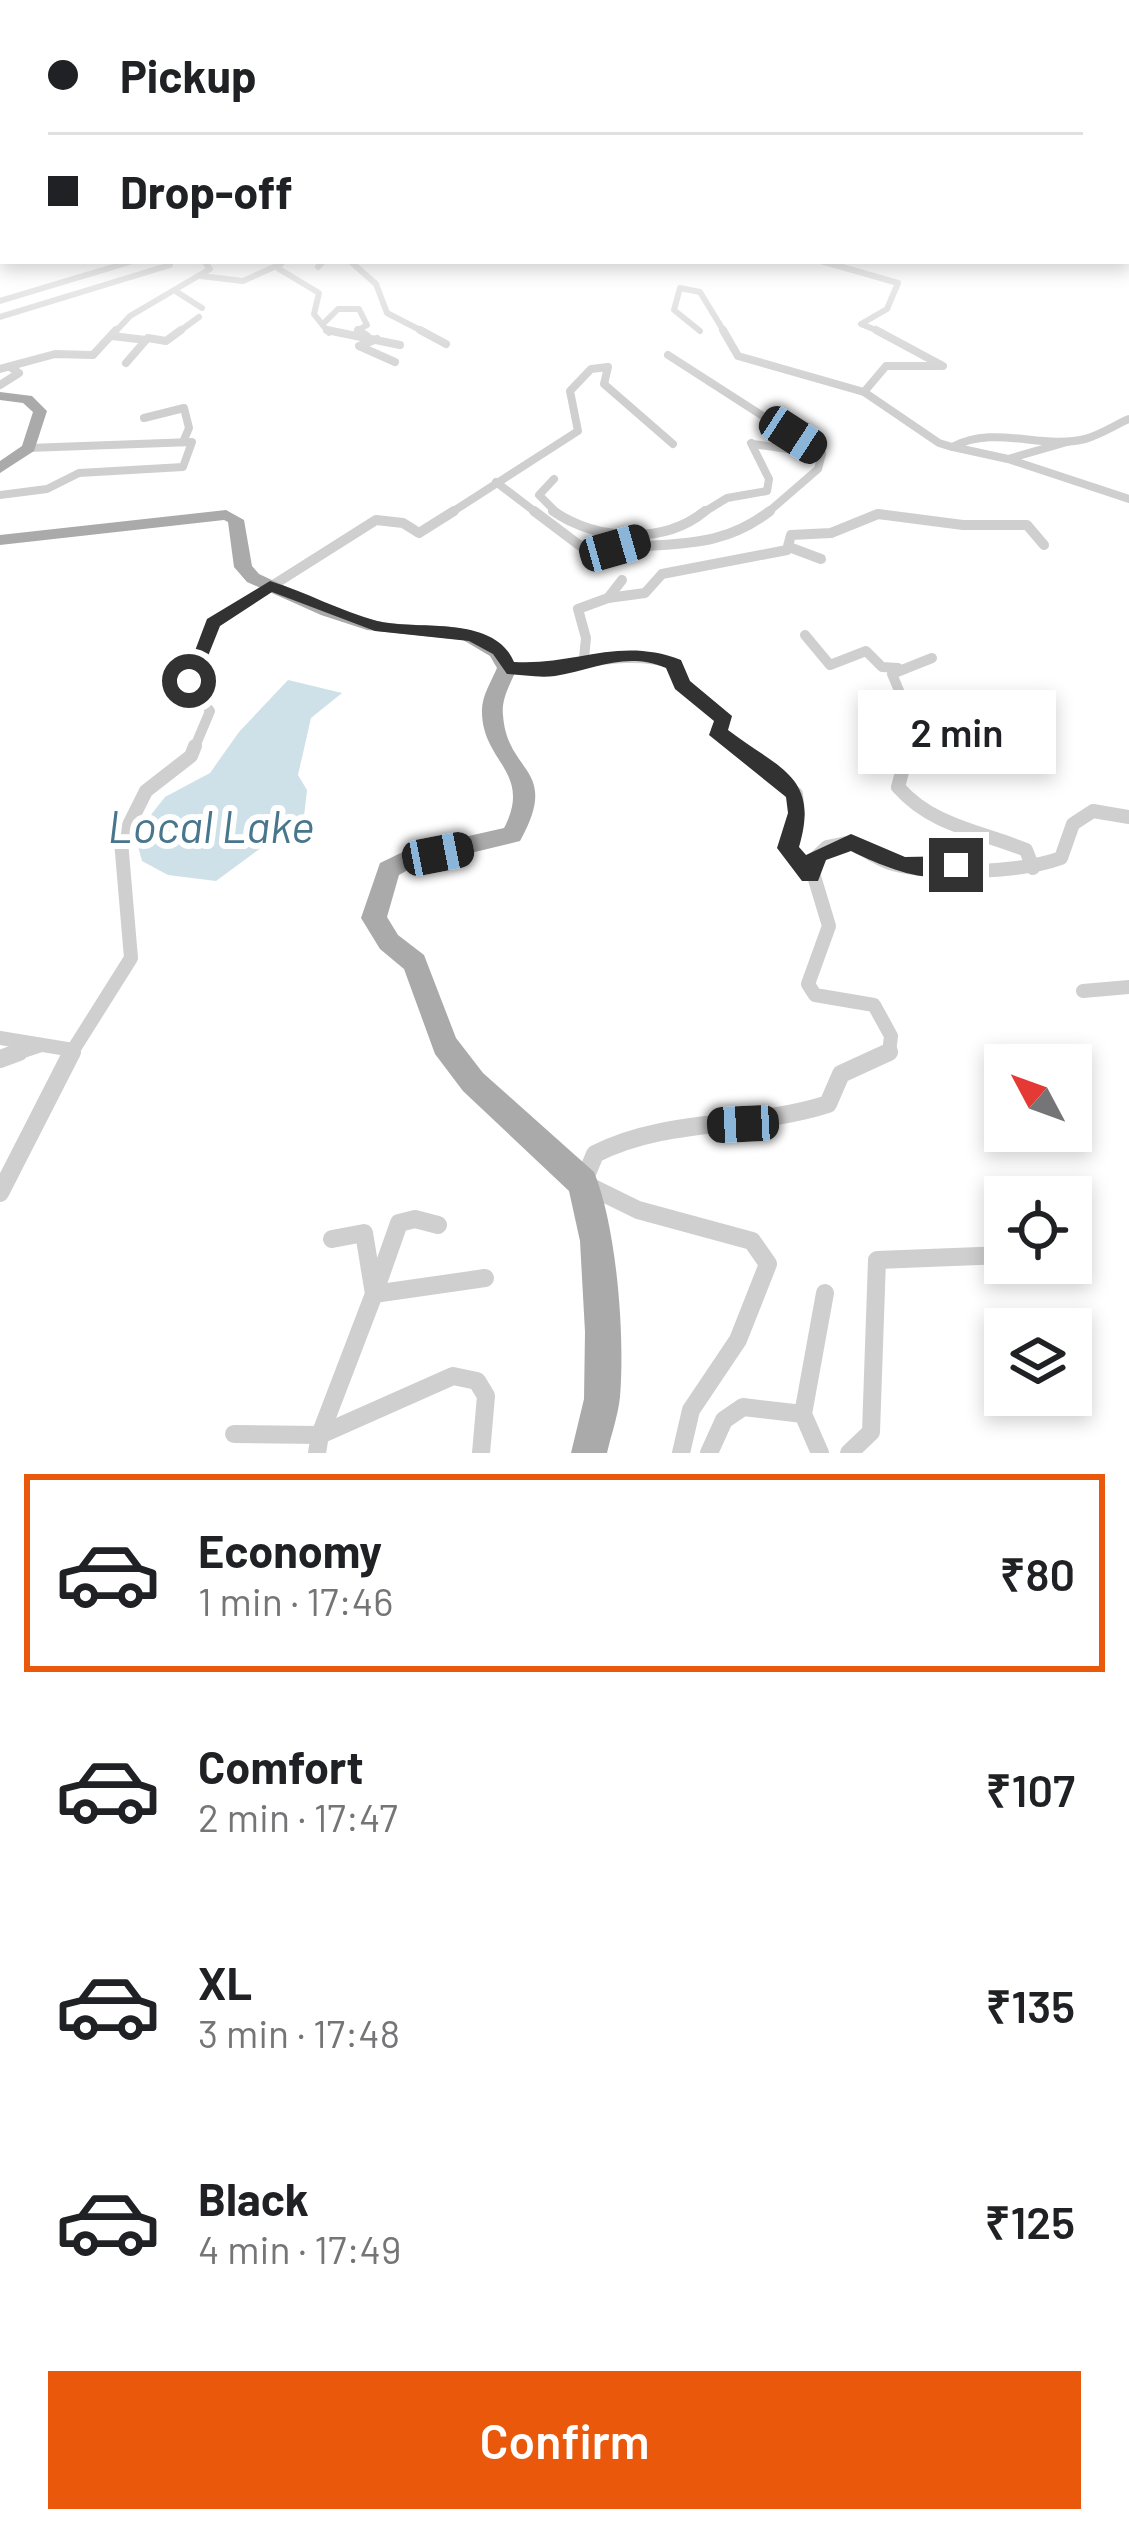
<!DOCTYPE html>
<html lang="en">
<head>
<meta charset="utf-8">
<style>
  :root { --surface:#fff; --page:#f2f2f2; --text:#202124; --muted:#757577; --line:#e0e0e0; --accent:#ea580c }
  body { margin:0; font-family:Barlow,sans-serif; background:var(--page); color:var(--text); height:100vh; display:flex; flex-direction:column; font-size:45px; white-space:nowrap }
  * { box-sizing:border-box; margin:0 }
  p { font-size:39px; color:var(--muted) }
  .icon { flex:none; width:66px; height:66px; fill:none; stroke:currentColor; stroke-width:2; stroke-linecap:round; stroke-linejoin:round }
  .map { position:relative; height:1453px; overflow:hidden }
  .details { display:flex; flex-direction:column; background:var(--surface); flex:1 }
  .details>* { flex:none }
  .hud { position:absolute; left:0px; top:0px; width:1131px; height:264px; box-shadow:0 6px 18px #0003; display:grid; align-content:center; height:264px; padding:0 48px; background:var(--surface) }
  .needle { width:78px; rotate:311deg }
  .buttons { position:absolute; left:984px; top:1044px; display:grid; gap:24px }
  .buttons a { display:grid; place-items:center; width:108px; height:108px; border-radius:0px; background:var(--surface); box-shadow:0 6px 18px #0003; font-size:60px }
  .end { position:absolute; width:54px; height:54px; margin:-27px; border:15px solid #323232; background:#fff; box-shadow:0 0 0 6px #fff }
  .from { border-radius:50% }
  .bubble { position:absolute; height:84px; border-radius:0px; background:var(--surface); box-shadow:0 6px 18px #0003; font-size:39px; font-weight:600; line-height:84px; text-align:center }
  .car { position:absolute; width:36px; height:72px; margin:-36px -18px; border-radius:15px; box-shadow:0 0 9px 3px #0007; background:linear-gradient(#222 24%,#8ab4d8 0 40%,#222 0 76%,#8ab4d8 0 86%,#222 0) }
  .hud b { display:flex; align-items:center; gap:42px; height:114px; font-size:45px }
  .hud b+b { border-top:3px solid var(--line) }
  .hud i { width:30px; height:30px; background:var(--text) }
  ul { padding:21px 0 0; list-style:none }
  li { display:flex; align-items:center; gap:36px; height:198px; margin:0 24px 18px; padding:0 24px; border:6px solid transparent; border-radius:0px }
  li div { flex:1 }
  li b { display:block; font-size:45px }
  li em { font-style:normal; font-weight:600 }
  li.on { border-color:var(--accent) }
  li>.icon { width:108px; height:108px; stroke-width:1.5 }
  .cta { display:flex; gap:24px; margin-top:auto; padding:24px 48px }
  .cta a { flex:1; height:138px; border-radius:0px; background:var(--accent); color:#fff; font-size:48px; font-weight:600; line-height:138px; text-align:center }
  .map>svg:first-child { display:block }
  .water { fill:#cee0e8 }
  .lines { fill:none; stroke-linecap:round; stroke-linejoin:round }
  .street-far4 { stroke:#cfcfcf; stroke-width:6 }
  .street-far3 { stroke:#cfcfcf; stroke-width:8 }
  .street-far2 { stroke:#cfcfcf; stroke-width:10 }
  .street-far1 { stroke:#cfcfcf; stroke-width:14 }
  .street { stroke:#cfcfcf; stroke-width:18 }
  .secondary { fill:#bcbcbc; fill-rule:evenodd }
  .primary { fill:#aaa; fill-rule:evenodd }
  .route { fill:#323232 }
  .labels { text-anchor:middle; stroke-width:12; stroke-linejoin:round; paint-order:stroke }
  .water-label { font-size:45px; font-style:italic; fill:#48768c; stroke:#fff }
</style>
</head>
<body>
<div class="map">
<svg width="1129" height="1453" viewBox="0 0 1129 1453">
  <rect width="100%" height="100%" fill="#fff"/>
  <polygon class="water" points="288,680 342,693 311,718 298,775 307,790 304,816 216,881 168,875 142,861 135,835 165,797 210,773 239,732"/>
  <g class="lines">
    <g class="street-far4">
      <polyline points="350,261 376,284 387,313 426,333"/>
      <polyline points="821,261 898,283 887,309 861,324 883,333"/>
      <polyline points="318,267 323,261"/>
      <polyline points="279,269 319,293 314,314 329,333"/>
      <polyline points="201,276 243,281 281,264"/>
      <polyline points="177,292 202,308"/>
      <polyline points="0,301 133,261"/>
      <polyline points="0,317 170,265"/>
      <polyline points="325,322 338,309 359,309 367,325 358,330 363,333"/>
      <polyline points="700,331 674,310 680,288 700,292 725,333"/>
      <polyline points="114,333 130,316 210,269 204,261"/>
      <polyline points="177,333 199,317"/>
    </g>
    <g class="street-far3">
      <polyline points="327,330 400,345"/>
      <polyline points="358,330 367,336"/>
      <polyline points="420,330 446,344"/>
      <polyline points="723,330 738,356 864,392"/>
      <path d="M876,330L943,366H886L864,392L939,443L952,447C995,424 1041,450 1085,439C1100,435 1115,425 1129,419"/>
      <polyline points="112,336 146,340 126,363"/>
      <polyline points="148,338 166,341 181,330"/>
      <polyline points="377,339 359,346 395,362"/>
      <polyline points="668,355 822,454"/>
      <polyline points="0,369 55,354 93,355 116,330"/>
      <polyline points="0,385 19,373 10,367"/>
      <polyline points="144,418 184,408 189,428 183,442"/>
      <polyline points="753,444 821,454"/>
      <polyline points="953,447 1008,459 1067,442"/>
      <polyline points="1008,459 1129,499"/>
      <polyline points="554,479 539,495 558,514"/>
      <polyline points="496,482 538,514"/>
      <polyline points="0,495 47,489 79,473 183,467 192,442 29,448"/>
      <polyline points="449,514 578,431 570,391 591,369 608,367 604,384 673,444"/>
      <polyline points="701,514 727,498 767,491 769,479 751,443"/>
      <polyline points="766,514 818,469 822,454"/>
    </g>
    <g class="street-far2">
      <path d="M534,511L591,554C659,537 710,557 770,511"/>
      <path d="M553,511C596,541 664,545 705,511"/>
      <polyline points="789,547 821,559"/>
      <polyline points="608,598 645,593 662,574 787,550 791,535 831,533 878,514 963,525 1027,525 1044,545"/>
      <polyline points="805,635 830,665 866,651 882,667 898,668"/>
      <polyline points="584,658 586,638 578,609 608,598 622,580"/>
      <path d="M507,668C565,674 616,646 674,664L682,684L725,720L716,730L740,749"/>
      <polyline points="194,749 210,711 189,681 213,623 376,520 403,523 419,533 454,511"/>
      <polyline points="908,749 914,726 892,674 932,658"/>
    </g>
    <g class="street-far1">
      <polyline points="736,746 796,794 798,813 787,848 808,873"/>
      <path d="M909,746L898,787C932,826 980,831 1026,850L1033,868"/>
      <polyline points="1083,991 1129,987"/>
      <polyline points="0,1038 73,1050"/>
      <polyline points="11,1055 41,1045"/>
      <polyline points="70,1055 131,958 121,841 146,791 191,756 195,746"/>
      <path d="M884,1055L889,1053L891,1036L874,1005L815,995L808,984L829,926L810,863L827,847L851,842C864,849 878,860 893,864C936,875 1020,873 1061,858L1073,824L1093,811L1129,817"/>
    </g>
    <g class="street">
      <polyline points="0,1059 19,1052"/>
      <polyline points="0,1193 72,1052"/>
      <polyline points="332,1239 364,1233 374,1294 399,1223 415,1219 438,1225"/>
      <polyline points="234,1434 320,1435 374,1294 485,1278"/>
      <polyline points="317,1453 320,1435 453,1376 477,1381 486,1396 481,1453"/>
      <path d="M681,1453L691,1410L738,1340L768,1264L752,1241L638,1210L583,1183L595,1154C668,1117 751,1129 828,1104L841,1074L889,1052"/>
      <polyline points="709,1453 724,1420 743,1407 803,1414"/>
      <polyline points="820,1453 803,1414 825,1293"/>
      <polyline points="849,1453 871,1432 877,1260 1005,1255"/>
    </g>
    <g class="secondary">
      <rect x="0" y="207" width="3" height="6"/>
      <polygon points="1128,209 1129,210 1129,216 1128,215"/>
    </g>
    <g class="primary">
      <polygon points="0,392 32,396 47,411 34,451 0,473 0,461 22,446 33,412 23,403 0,400"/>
      <path d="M226,510L244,520L252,566L259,574C296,591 334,611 373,620C429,633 481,610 517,668C511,683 501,698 503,715C507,775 561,767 520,841L413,867L399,875L387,917L398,935L424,955L456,1038L483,1073L594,1172C617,1228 625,1337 620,1397C618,1416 611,1435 607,1453H571L584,1399L585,1332L580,1241L569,1191L463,1091L435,1054L404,969L380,949L361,918L380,863L407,850L504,828C533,773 483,762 482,713C481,697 491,682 497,668L490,656L463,640L367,630L321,615L247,582L234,567L228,522L224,520L0,545V535Z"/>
    </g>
  </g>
  <linearGradient id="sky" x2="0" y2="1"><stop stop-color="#9dc6e8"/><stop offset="0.49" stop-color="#fff"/><stop offset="1" stop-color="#fff" stop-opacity="0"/></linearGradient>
  <rect width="1129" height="397" fill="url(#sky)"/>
  <path class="route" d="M270,581C306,592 340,611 377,621C418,631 494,614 514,662C575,666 619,636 681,660L690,681L732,716L728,730C779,769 820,776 799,847L806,855L851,834L905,857L956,856L967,865C940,893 880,865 851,851L826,860L818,881H802L777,848L788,813L786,797L709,735L714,721L675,689L666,668C625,651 595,670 555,676C540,678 522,675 507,674L493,654L469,641L375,631L272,592L220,626L198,681L182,685L207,619Z"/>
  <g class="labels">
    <g class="water-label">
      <text x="211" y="843">Local Lake</text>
    </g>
  </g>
</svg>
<div class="buttons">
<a><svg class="needle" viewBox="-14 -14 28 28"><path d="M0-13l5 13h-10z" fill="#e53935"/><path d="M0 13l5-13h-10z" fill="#757577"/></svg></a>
<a><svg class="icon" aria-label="locate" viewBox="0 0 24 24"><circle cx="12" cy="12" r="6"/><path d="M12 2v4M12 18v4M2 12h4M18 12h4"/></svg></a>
<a><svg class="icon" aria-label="layers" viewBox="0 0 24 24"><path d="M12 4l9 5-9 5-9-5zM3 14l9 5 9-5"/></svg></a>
</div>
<i class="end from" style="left:189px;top:681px"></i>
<i class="end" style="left:956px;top:865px"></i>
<div class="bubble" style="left:858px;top:690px;width:198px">2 min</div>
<i class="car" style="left:793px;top:435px;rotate:123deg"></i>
<i class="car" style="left:615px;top:548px;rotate:74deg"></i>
<i class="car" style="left:438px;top:854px;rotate:79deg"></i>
<i class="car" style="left:743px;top:1124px;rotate:267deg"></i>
<div class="hud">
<b><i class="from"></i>Pickup</b>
<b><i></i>Drop-off</b>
</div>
</div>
<section class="details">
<ul>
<li class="on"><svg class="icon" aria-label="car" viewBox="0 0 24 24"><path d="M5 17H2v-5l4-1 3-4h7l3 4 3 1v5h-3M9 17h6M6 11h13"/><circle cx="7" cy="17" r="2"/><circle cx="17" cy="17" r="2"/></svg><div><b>Economy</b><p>1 min · 17:46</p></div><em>₹80</em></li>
<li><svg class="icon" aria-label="car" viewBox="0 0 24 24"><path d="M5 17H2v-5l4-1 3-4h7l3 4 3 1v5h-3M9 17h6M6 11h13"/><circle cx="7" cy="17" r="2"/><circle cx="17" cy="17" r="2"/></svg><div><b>Comfort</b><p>2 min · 17:47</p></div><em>₹107</em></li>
<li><svg class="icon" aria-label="car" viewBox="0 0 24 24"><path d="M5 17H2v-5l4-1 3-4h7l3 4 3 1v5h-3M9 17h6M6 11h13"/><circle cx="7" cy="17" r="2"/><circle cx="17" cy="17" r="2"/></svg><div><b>XL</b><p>3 min · 17:48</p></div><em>₹135</em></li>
<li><svg class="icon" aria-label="car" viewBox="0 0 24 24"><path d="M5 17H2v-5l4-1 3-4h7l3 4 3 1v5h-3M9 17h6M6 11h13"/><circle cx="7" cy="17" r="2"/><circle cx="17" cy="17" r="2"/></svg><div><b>Black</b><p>4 min · 17:49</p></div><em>₹125</em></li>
</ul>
<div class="cta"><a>Confirm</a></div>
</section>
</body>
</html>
